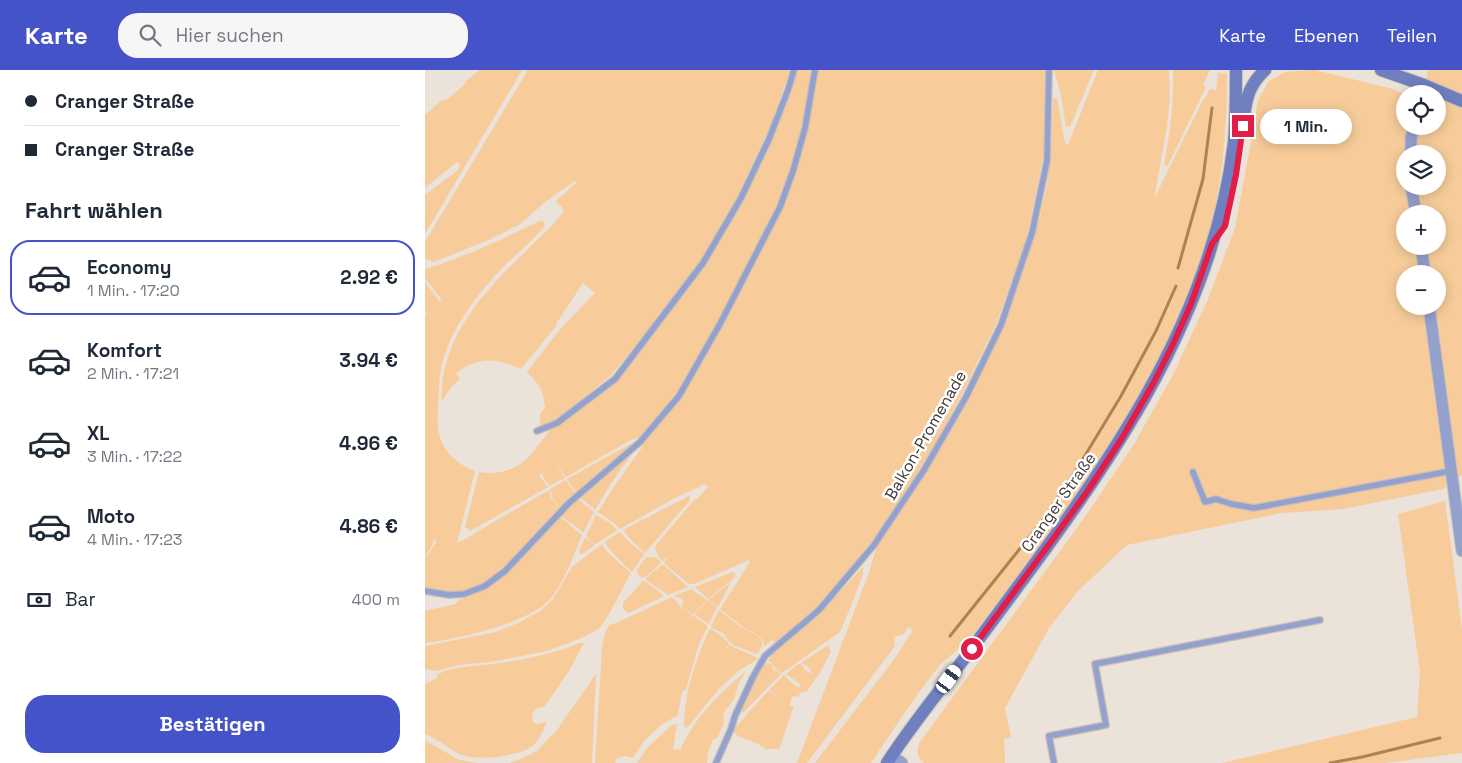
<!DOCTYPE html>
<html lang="de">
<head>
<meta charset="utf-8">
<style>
  :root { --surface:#fff; --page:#f6f6f7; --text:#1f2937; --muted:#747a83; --line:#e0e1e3; --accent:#4454c8 }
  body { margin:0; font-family:"Space Grotesk",sans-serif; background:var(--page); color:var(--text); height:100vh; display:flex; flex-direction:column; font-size:19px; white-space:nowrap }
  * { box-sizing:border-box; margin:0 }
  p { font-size:16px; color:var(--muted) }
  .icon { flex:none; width:28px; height:28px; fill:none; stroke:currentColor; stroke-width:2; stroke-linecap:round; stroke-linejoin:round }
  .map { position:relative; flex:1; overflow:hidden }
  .details { display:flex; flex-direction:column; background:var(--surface); width:425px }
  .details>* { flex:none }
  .top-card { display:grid; align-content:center; height:110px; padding:0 25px; background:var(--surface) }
  .fabs { position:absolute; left:971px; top:15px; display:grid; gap:10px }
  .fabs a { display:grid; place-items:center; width:50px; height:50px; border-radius:50%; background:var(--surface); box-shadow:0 2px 12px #0003; font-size:25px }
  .end { position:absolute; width:22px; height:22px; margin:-11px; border:6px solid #e11d48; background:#fff; box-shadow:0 0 0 2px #fff }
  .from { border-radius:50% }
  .bubble { position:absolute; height:35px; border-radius:18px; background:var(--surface); box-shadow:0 2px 12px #0003; font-size:16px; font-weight:600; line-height:35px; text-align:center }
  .car { position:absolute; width:15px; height:30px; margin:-15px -8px; border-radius:6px; box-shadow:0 0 4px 1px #0007; background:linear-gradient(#fff 24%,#345 0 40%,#fff 0 76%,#345 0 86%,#fff 0) }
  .top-card b { display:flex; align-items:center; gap:18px; height:48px; font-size:19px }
  .top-card b+b { border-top:1px solid var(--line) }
  .top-card i { width:12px; height:12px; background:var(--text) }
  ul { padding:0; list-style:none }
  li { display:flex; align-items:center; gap:15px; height:75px; margin:0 10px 8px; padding:0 15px; border:2px solid transparent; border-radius:20px }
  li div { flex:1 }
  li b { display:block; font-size:19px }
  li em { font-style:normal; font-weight:600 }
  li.current { border-color:var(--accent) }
  li>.icon { width:45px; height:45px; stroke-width:1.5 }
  h2 { padding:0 25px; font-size:22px; line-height:60px }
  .pay { display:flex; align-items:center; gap:12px; height:55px; padding:0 25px; font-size:19px }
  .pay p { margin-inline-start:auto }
  .action { display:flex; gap:10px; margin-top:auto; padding:10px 25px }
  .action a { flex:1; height:58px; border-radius:20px; background:var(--accent); color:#fff; font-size:20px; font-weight:600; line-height:58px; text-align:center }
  header { display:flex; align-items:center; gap:30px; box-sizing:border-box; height:70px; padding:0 25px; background:var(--accent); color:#fff }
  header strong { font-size:24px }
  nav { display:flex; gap:28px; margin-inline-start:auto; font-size:18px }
  .search { width:350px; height:45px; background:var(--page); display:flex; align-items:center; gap:12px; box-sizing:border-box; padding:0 18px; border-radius:20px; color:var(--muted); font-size:19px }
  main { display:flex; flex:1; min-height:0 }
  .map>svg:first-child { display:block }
  .green { fill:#f7cc9a; fill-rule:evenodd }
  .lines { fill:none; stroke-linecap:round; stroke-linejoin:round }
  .stream { stroke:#ad8350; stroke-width:3 }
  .service-casing { stroke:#c8c0b9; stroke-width:8 }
  .minor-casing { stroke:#c8c0b9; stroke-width:13 }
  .secondary-casing { stroke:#c8c0b9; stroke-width:14 }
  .service { stroke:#95a1cd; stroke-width:5.5 }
  .minor { stroke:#95a1cd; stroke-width:11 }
  .secondary { stroke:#6f7fbf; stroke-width:12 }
  .route { stroke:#e11d48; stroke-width:6 }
  .labels { text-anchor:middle; stroke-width:5; stroke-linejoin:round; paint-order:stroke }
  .street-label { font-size:16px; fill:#3e3a37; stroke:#fff }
</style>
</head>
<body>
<header>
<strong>Karte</strong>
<div class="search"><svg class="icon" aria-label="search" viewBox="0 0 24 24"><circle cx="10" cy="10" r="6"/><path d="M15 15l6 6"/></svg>Hier suchen</div>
<nav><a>Karte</a><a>Ebenen</a><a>Teilen</a></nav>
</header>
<main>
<section class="details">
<div class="top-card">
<b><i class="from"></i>Cranger Straße</b>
<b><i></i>Cranger Straße</b>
</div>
<h2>Fahrt wählen</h2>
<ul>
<li class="current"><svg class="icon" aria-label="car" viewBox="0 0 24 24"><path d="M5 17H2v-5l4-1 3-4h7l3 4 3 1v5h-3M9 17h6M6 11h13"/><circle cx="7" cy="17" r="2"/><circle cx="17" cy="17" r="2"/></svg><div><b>Economy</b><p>1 Min. · 17:20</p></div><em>2.92 €</em></li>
<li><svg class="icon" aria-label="car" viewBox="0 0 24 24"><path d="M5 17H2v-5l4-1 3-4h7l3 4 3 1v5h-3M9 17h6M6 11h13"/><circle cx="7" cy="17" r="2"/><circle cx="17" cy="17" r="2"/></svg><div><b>Komfort</b><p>2 Min. · 17:21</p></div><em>3.94 €</em></li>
<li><svg class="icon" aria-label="car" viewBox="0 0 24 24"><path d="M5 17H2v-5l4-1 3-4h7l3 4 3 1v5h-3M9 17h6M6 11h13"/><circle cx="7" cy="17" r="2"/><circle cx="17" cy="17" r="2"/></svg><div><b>XL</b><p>3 Min. · 17:22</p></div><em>4.96 €</em></li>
<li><svg class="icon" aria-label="car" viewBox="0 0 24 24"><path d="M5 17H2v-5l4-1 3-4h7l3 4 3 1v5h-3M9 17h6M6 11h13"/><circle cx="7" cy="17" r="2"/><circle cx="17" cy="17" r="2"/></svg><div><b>Moto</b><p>4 Min. · 17:23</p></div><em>4.86 €</em></li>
</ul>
<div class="pay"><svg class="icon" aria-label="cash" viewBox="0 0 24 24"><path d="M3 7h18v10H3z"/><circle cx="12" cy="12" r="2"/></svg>Bar<p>400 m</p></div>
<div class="action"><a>Bestätigen</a></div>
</section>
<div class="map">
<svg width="1037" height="693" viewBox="0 0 1037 693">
  <rect width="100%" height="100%" fill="#ebe2d9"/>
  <g class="green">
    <polygon points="55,0 97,0 0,164 0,125 33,100 35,95 32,92 0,118 0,45 17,30 20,31 40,14 41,11"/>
    <path d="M103,0H365L346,54L305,143L276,189L222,262L185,306L140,343L126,353L115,357V344L120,338C118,320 115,315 102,302L137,257L170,223L158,213L131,254V256L96,299C70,288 55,286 31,303L35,309L26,317L18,330L16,328C17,320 17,310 19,302C30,252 65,216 100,182C113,168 129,156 139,140L131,131L152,112L150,111L120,132L95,154L66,169L9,192L0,189V172Z"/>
    <path d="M371,0H386L380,41L366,100L352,136L293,253L250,326L215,367L204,371L141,407L129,392L140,408L124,416L116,403L114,405L123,417L45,461L40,457L54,402C67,405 84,402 95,394C106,387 115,372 124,362L123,360L135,354L191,310L227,265L281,193L318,129Z"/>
    <polygon points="392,0 620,0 619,82 607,142 599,177 571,254 537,324 507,379 461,452 411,518 393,537 351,573 347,570 339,577 339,573 334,566 316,556 295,539 325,492 324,490 269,514 264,514 241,495 239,492 243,487 237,491 233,486 230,478 232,474 270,429 272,429 283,417 280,414 246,430 195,459 189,453 173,442 188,418 216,379 219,371 255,328 356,139 371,102 380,69"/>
    <polygon points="629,0 669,0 645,57 641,57 636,25"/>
    <path d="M673,0H744L745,27L742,57L729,129L779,28H780L785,19L791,20L793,3L802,4C802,49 799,94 790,139C776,203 745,273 712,330C702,349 690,366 678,384C645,436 610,486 572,534C561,547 551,562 539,574C531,581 523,587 515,595C490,626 468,660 446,693H390L470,588L488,560L483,557L479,564L469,567L470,576L382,693H372L444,502L451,478L511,387L533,349L573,269L599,196L615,146L622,115L627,67L628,29L632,28L640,73L643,75Z"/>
    <path d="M748,0H785L778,15L781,17L742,97L739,95C745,63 749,33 748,0Z"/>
    <path d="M890,0L968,19L980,25V61L987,63L989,56H1012V24H997L1003,1L1002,0H1037V405L1018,419L918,439L857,443L702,475L654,520L624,558L580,638L586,667L579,669L580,693H499L495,689L492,682L494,673L658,450L709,374L748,305L783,229L810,158L826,72L833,30L844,11L860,2ZM980,84H1012V116H980ZM980,144H1012V176H980ZM980,204H1012V236H980Z"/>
    <path d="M117,150L120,154L118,158C106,173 91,184 77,198C50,227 21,264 15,305C14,316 13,327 13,339C10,370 21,389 50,401L32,473L48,465V464L124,420L126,428L135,439L77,502L60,513L38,522L21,523L0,519V489L12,471L9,470L5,479L0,487V246L2,244L0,242V212L14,231L17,229C10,223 7,215 0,209V199C41,187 79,168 117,150Z"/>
    <polygon points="207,373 200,380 201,381 152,423 142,409"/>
    <polygon points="208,382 185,415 170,440 155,427"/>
    <polygon points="141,410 151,424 135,439 128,429 125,419"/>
    <polygon points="264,426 265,426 265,430 220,483 206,470 198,460"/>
    <path d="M153,429L169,442L158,463C153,456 143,452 136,446Z"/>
    <polygon points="1020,431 1037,559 1037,683 960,693 797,693 992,647 995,602 973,444"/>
    <polygon points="171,445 185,453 192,460 171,474 167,472 170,475 157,484 154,483 154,481 160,468 167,472 161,466"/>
    <path d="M135,447L157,465C148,486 141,508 127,527C107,553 32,569 0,573V541L31,534L34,530L60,519L82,504Z"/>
    <path d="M195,462L202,470L219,484L207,502C197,492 187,483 179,472Z"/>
    <polygon points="177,474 182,482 206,503 184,544 174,559 154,569 122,581 66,592 34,595 11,601 0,599 0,576 71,562 93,553 115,541 128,529 147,497"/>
    <path d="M221,487C227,487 236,487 235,494L222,506L216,508L211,501Z"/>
    <polygon points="239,495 263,517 243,525 221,510 221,508 236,496"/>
    <polygon points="438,497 438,504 428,531 415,562 357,603 352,601 346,592 343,591 350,581 398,540"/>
    <polygon points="307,502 311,504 309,508 283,529 270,517"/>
    <polygon points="218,511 221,512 237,524 238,527 203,543 198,538 198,533"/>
    <polygon points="306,512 293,537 283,530"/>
    <polygon points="266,519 282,530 268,544 259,539 257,536 258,532 256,527 251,528 249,526"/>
    <polygon points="247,527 257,538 267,545 262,550 268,545 269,546 281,555 282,558 274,574 261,619 257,622 253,645 236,655 219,671 208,688 199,686 192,688 190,693 170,693 177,578 180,563 184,555 191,553"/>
    <polygon points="283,530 292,538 283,555 282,553 269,544"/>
    <polygon points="294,540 314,556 333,566 337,572 337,577 332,584 310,576 303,570 298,563 287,558 286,556"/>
    <path d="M286,559L298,567L304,574L300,579L305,575C314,581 325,582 333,589L313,601L293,620L262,658L259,656C259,626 271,588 284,560Z"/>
    <path d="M154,573H159L144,601L119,637L112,638L107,644L108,653L114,654L122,651C118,660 114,672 106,677C91,687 50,691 34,684C22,678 12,668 0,664V614L12,608V605C28,595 48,597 66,594C93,591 130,584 154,573Z"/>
    <polygon points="403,575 406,581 396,601 382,621 377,622 372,627 368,626 364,635 366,636 369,636 354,679 341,679 333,674 313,666 307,661 343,621 358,630 344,620 359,605 369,615 376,618 374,613 361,604 373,594 377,595 380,600 388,604 382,596 376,593"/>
    <polygon points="341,593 346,594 349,600 356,604 318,643 316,638 329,609 338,595 340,595"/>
    <path d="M321,601L314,612L309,629L300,641L298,646L299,652L293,667L287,671L283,683L282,693H212L222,678L247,655L252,654L248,679L255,680C269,648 295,623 321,601Z"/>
    <polygon points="171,604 167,693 84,693 96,689 112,681 132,660"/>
    <polygon points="0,670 34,690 53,693 0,693"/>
  </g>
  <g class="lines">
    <g class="stream">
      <polyline points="753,198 778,109 787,38"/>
      <polyline points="525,566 617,451 650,402 696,326 731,261 751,216"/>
      <polyline points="905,693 937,687 1015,668"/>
    </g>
    <g class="service-casing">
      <g id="service">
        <polyline points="112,361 132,353 190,309 278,193 316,128 344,69 363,20 369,0"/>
        <polyline points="768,402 780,432 791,429 806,434 829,438 1026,401"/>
        <polyline points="0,521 24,525 39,524 60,516 80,501 144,433 215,372 254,326 295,254 355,137 368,101 380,58 390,0"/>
        <polyline points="291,693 306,659 310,646 328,607 340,586 394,540 449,475 499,400 541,327 576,255 607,163 622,91 624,0"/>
        <polyline points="629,693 624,666 681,655 670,594 895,550"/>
      </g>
    </g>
    <g class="minor-casing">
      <g id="minor">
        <polyline points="986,84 986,68 989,56"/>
        <polyline points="986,116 991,144"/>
        <polyline points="996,176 1000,204"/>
        <polyline points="1004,236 1037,481"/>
        <polyline points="467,686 477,693"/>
      </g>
    </g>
    <g class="secondary-casing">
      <g id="secondary">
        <polyline points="956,0 999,15 1037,31"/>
        <path d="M817,60C821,34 820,19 840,0"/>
        <path d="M462,693C487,654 517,618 545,581C659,427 786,269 809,72C811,48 811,24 811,0"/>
      </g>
    </g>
    <use href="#service" class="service"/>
    <use href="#minor" class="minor"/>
    <use href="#secondary" class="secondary"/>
  </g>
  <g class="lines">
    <polyline class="route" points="547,579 628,469 662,422 697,368 729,312 748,274 766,234 787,174 800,156 811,105 818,56"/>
  </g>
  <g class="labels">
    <g class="street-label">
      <text transform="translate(500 365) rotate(-60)" y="6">Balkon-Promenade</text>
      <text transform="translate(633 432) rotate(-55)" y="6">Cranger Straße</text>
    </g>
  </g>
</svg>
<div class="fabs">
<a><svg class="icon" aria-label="locate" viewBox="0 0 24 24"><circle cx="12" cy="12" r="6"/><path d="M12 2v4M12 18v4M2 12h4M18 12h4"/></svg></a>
<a><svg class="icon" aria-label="layers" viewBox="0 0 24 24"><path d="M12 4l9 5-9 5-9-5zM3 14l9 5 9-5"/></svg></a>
<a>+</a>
<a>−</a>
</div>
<i class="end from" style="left:547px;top:579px"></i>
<i class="end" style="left:818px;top:56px"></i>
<div class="bubble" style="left:835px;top:39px;width:92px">1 Min.</div>
<i class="car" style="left:524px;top:609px;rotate:36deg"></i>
</div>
</main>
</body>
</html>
